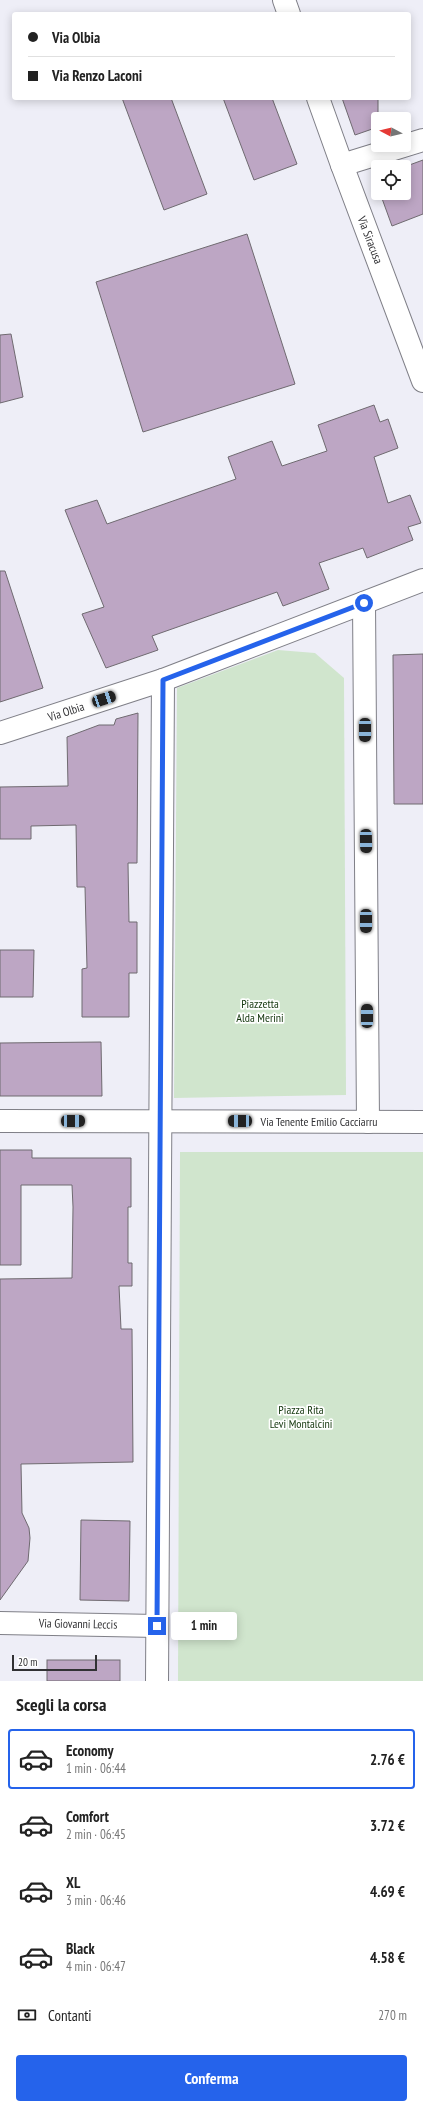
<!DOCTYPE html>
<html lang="it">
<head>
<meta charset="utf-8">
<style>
  :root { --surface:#fff; --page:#f6f6f6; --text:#222; --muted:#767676; --line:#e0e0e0; --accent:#2563eb }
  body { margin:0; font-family:"PT Sans Narrow",sans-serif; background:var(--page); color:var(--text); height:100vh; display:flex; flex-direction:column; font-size:15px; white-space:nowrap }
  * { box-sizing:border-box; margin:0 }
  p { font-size:13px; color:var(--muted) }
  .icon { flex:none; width:22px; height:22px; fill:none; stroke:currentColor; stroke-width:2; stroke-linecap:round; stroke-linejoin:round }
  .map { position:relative; height:1681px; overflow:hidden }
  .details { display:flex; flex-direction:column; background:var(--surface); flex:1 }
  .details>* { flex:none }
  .hud { position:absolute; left:12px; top:12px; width:399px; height:88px; border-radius:4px; box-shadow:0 2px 10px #0003; display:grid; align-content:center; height:88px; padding:0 16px; background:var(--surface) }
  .needle { width:26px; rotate:277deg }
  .fabs { position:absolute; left:371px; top:112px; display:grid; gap:8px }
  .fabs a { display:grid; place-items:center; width:40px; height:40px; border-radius:4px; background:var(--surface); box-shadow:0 2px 10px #0003; font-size:20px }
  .scale { position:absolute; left:12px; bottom:10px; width:85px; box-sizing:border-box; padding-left:4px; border:2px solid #313134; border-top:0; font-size:11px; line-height:14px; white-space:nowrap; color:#313134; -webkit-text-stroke:3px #fff; paint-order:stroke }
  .end { position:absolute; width:18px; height:18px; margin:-9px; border:5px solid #2563eb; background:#fff; box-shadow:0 0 0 2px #fff }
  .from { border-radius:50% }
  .bubble { position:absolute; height:28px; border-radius:4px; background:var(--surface); box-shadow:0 2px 10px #0003; font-size:13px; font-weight:700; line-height:28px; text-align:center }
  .car { position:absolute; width:12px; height:24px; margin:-12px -6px; border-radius:5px; box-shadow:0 0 3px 1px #0007; background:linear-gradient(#222 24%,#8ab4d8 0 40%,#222 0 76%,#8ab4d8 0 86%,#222 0) }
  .hud b { display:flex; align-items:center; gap:14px; height:38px; font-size:15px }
  .hud b+b { border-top:1px solid var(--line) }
  .hud i { width:10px; height:10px; background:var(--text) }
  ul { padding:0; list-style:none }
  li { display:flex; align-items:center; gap:12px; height:60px; margin:0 8px 6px; padding:0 8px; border:2px solid transparent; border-radius:4px }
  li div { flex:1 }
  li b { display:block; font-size:15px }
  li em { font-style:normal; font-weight:700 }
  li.selected { border-color:var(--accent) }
  li>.icon { width:36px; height:36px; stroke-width:1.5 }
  h2 { padding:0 16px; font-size:18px; line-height:48px }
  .pay { display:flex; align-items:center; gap:10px; height:44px; padding:0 16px; font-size:15px }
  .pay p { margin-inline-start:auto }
  .action { display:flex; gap:8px; margin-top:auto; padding:8px 16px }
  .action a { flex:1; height:46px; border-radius:4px; background:var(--accent); color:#fff; font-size:16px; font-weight:700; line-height:46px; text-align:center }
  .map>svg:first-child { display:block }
  .green { fill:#d0e5cd }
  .building { fill:#bda6c4; stroke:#6f6a70 }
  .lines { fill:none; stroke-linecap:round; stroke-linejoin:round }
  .minor-casing { stroke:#7f7f87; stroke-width:24 }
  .minor { stroke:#fff; stroke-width:22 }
  .route { stroke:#2563eb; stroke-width:5 }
  .labels { text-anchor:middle; stroke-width:3.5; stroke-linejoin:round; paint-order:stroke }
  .street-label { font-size:12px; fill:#313134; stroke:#fff }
  .park-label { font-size:12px; fill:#14370e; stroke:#fff }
</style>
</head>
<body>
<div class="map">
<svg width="423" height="1681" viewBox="0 0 423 1681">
  <rect width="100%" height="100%" fill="#eeeef7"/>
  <g class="green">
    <polygon points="278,650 315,653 344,678 346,1095 174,1098 177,688"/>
    <polygon points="180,1152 423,1152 423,1681 178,1681"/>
  </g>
  <g class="building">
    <polygon points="122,98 171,98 207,194 164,210"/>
    <polygon points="223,98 272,98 297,164 254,180"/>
    <polygon points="342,98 378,98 378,127 355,135"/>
    <polygon points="423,160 423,214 392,226 380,193 404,193 404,167"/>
    <polygon points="247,234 295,384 143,432 96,282"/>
    <polygon points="11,334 23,397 0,403 0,335"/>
    <polygon points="374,405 380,422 388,419 398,448 374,457 388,503 410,495 421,523 408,527 413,540 367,558 363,548 319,563 329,589 283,606 277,592 152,636 158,650 106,668 82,614 104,607 65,510 97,500 107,524 236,479 228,457 272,441 282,466 327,451 318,425"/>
    <polygon points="0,571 5,571 43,688 0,702"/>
    <polygon points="423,654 423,804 394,804 393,655"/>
    <polygon points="138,713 137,863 128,863 129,922 137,922 137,973 129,973 129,1017 82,1017 82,969 87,968 85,887 77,887 76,825 31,826 31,839 0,839 0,787 68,786 67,737 99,725 114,725 116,719"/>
    <polygon points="0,950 34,950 33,997 0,997"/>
    <polygon points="101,1042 102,1096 0,1096 0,1043"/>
    <polygon points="0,1150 32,1150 32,1158 131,1158 131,1207 128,1207 128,1263 132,1263 132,1286 119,1286 121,1329 132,1329 133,1462 21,1464 22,1513 29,1528 30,1538 28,1561 0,1600 0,1279 72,1278 73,1207 72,1185 21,1185 21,1265 0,1265"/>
    <polygon points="81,1520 130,1521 129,1601 80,1600"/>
    <rect x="47" y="1660" width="73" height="21"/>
  </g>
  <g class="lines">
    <g class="minor-casing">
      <g id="minor">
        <polyline points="284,0 289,14"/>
        <polyline points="318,98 342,165 423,381"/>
        <polyline points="342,165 423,140"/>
        <polyline points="364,603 368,1122"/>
        <polyline points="0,733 163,680 423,580"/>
        <polyline points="0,1121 423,1122"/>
        <polyline points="0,1623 157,1626"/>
        <polyline points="157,1681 163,680"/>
      </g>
    </g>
    <use href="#minor" class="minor"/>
  </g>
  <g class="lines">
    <polyline class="route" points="157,1626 163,680 364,603"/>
  </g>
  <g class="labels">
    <g class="street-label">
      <text transform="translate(370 240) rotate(69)" y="4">Via Siracusa</text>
      <text transform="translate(66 712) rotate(-18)" y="4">Via Olbia</text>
      <text x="319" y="1126">Via Tenente Emilio Cacciarru</text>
      <text transform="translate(78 1624) rotate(1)" y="4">Via Giovanni Leccis</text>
    </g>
    <g class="park-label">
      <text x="260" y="1008">Piazzetta<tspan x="260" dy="14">Alda Merini</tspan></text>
      <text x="301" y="1414">Piazza Rita<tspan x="301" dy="14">Levi Montalcini</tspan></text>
    </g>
  </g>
</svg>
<div class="fabs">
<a><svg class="needle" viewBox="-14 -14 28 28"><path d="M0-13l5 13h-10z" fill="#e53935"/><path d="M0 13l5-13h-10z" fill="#767676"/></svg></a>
<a><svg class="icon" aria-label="locate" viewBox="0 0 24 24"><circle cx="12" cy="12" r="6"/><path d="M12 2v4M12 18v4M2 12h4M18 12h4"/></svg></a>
</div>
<div class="scale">20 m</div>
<i class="end from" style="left:364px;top:603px"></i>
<i class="end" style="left:157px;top:1626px"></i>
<div class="bubble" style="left:171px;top:1612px;width:66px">1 min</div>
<i class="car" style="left:104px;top:699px;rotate:72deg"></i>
<i class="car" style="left:365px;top:730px;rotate:180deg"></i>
<i class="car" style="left:366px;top:841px;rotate:179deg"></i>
<i class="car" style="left:366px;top:921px;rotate:180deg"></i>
<i class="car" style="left:367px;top:1016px;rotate:0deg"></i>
<i class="car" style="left:73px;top:1121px;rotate:90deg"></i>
<i class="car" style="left:240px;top:1121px;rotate:270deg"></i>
<div class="hud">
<b><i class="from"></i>Via Olbia</b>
<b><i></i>Via Renzo Laconi</b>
</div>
</div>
<section class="details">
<h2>Scegli la corsa</h2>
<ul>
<li class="selected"><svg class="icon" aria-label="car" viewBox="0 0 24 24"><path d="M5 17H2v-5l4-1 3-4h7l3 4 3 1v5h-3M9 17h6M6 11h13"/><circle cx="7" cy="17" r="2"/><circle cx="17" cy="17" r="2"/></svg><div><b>Economy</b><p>1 min · 06:44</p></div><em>2.76 €</em></li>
<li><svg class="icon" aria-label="car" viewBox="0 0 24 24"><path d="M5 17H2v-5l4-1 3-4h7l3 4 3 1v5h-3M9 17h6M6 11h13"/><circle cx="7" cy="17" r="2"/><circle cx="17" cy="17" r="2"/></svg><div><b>Comfort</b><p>2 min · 06:45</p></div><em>3.72 €</em></li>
<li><svg class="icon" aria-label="car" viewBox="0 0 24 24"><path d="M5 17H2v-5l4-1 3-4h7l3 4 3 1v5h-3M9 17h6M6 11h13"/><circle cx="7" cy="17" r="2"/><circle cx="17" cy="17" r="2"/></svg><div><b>XL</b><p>3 min · 06:46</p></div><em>4.69 €</em></li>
<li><svg class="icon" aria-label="car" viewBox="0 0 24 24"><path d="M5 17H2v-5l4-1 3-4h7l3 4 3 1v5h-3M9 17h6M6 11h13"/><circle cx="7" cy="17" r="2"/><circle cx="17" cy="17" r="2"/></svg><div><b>Black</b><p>4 min · 06:47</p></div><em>4.58 €</em></li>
</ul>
<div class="pay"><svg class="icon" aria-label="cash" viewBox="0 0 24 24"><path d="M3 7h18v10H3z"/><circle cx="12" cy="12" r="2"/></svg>Contanti<p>270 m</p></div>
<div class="action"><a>Conferma</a></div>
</section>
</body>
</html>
